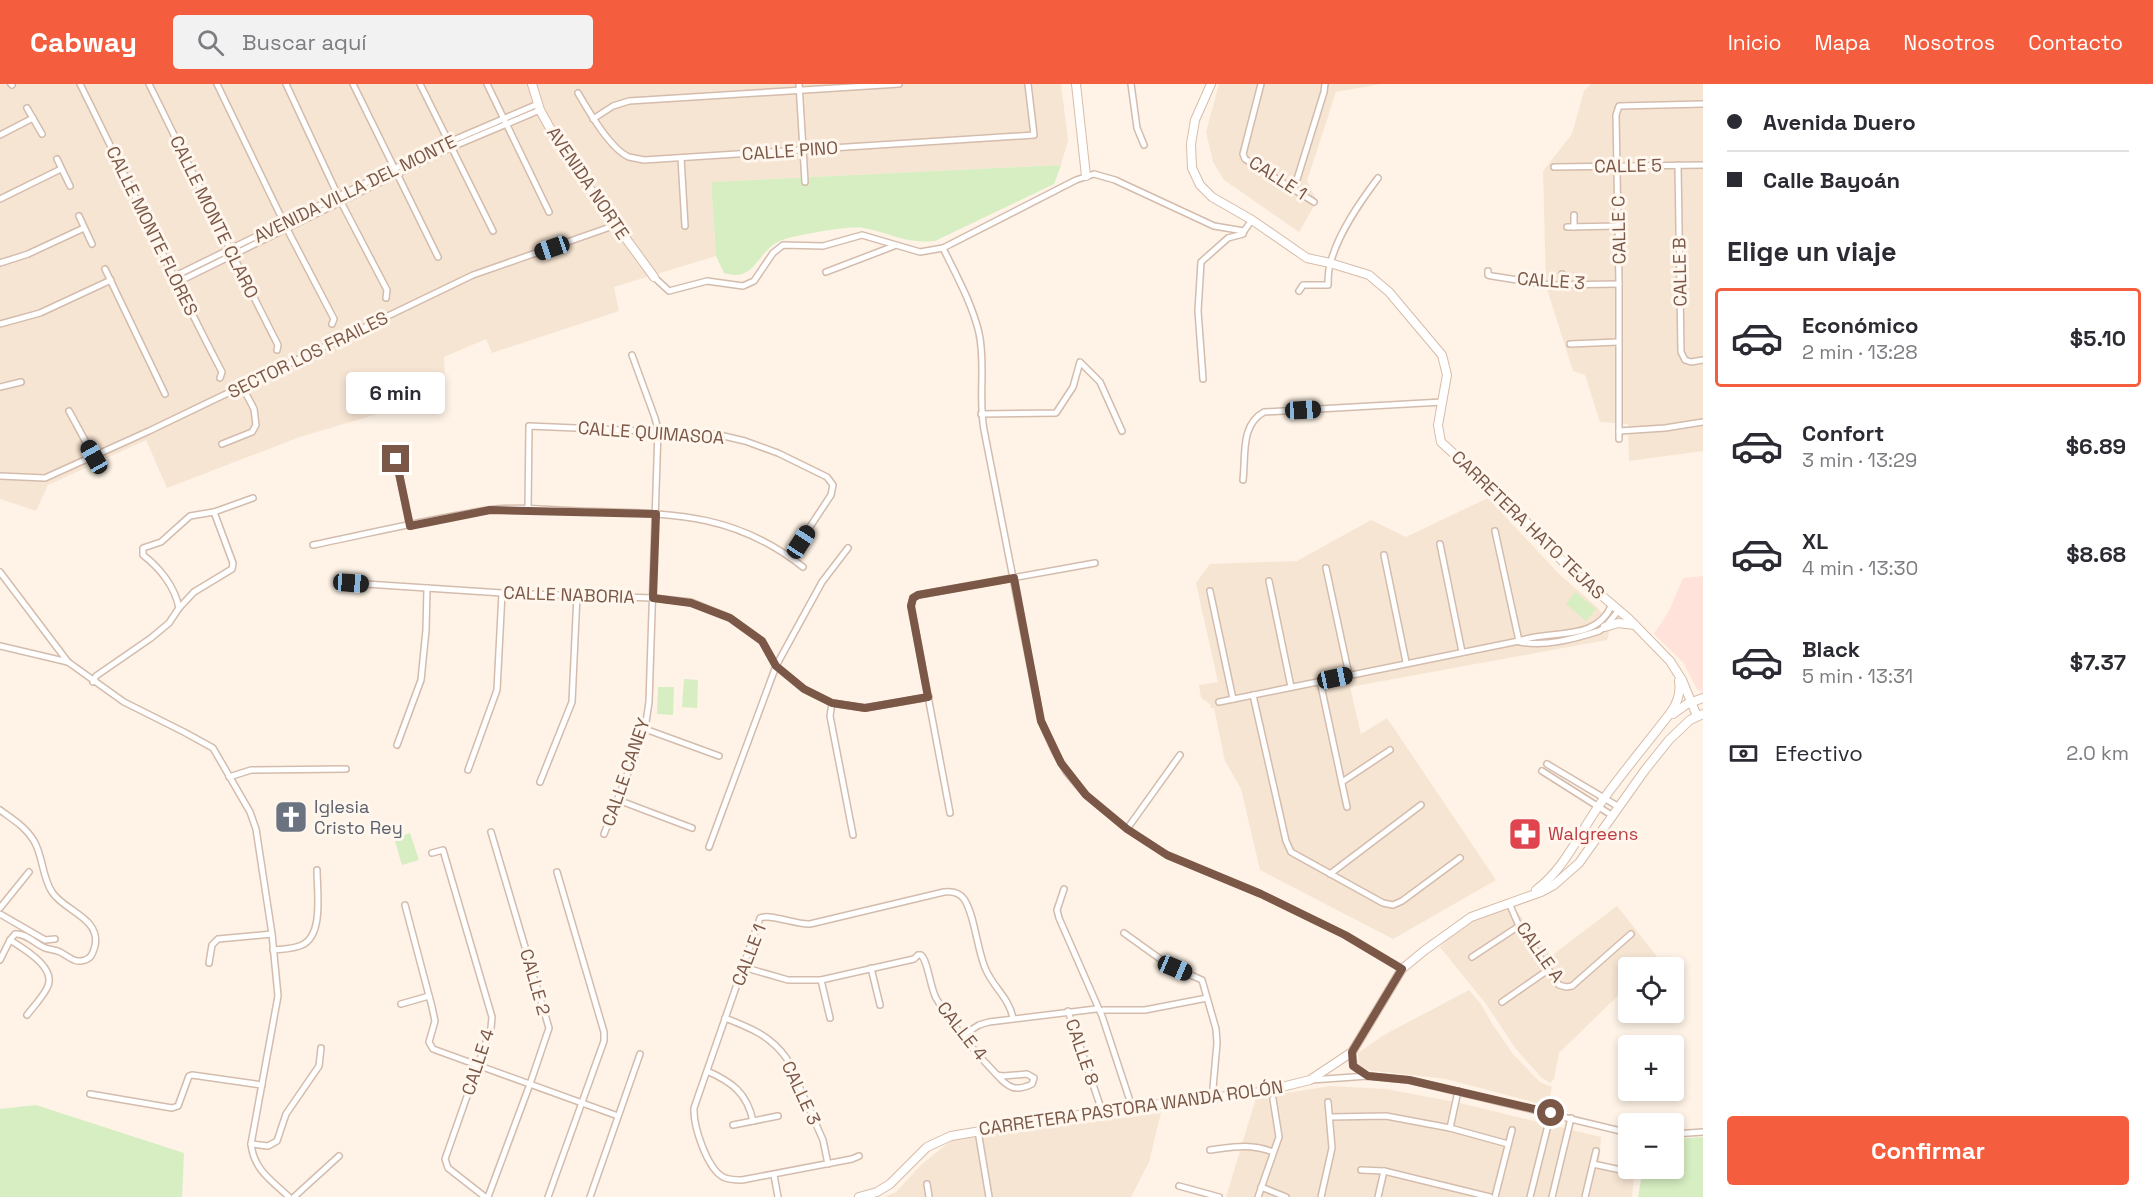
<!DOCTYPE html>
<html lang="es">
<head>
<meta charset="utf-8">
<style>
  :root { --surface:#fff; --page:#f2f2f3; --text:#2b2b33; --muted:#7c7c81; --line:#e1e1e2; --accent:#f45e3f }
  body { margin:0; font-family:"Space Grotesk",sans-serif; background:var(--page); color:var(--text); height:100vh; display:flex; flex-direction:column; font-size:22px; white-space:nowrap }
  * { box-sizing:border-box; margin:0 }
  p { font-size:20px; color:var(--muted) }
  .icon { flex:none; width:33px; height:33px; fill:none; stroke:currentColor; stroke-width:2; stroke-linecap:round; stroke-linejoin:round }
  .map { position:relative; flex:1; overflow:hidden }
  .details { display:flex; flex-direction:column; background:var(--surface); width:450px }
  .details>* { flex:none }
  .guide { display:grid; align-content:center; height:132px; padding:0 24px; background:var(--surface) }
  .tools { position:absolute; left:1618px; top:873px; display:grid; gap:12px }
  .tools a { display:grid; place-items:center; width:66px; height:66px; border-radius:6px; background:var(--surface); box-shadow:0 3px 9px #0003; font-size:30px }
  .end { position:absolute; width:27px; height:27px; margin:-14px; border:8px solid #7b5747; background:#fff; box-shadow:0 0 0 3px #fff }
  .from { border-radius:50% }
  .bubble { position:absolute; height:42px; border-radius:6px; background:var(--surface); box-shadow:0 3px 9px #0003; font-size:20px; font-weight:700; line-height:42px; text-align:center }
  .car { position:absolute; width:18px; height:36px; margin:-18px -9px; border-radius:8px; box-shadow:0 0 4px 2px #0007; background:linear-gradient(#222 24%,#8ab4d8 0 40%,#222 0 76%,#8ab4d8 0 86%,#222 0) }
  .guide b { display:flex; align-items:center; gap:21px; height:57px; font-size:22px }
  .guide b+b { border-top:2px solid var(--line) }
  .guide i { width:15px; height:15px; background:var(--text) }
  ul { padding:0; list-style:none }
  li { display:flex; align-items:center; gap:18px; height:99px; margin:0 12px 9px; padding:0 12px; border:3px solid transparent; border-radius:6px }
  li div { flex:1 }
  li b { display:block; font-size:22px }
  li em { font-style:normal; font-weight:700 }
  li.current { border-color:var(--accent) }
  li>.icon { width:54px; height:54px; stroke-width:1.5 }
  h2 { padding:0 24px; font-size:27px; line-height:72px }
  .pay { display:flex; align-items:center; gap:15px; height:66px; padding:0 24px; font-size:22px }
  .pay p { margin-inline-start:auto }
  .button { display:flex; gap:12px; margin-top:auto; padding:12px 24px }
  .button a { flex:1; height:69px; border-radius:6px; background:var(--accent); color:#fff; font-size:24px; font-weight:700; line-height:69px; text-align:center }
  header { display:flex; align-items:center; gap:36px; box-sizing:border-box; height:84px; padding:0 30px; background:var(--accent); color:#fff }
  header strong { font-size:28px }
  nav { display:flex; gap:33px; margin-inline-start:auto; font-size:21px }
  .search { width:420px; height:54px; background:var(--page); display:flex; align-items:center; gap:15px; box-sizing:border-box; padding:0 21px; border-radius:6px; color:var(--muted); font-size:22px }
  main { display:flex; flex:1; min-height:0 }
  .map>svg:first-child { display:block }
  .residential { fill:#f7e5d3 }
  .commercial { fill:#ffe2d9 }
  .green { fill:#d6eec2 }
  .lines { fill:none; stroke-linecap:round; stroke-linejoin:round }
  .street-casing { stroke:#d4bcad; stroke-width:8 }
  .secondary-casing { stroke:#d8bca9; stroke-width:10 }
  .street { stroke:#fff; stroke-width:5 }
  .secondary { stroke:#fff; stroke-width:8 }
  .route { stroke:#7b5747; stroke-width:8 }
  .labels { text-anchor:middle; stroke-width:6; stroke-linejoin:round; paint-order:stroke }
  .street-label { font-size:18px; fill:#7b5747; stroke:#fff7ee }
  .worship-label { font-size:18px; fill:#5b616d; stroke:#fff7ee; text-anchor:start }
  .health-label { font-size:18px; fill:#be3a42; stroke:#fff7ee; text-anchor:start }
</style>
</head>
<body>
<header>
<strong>Cabway</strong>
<div class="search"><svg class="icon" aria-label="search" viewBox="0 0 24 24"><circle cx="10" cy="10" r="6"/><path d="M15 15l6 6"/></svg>Buscar aquí</div>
<nav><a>Inicio</a><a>Mapa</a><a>Nosotros</a><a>Contacto</a></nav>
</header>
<main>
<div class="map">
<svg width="1703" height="1113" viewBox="0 0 1703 1113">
  <rect width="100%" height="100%" fill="#fef3e6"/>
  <g class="residential">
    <polygon points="0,0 1061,0 1068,56 1061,81 711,98 716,172 614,203 619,227 492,269 486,255 444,273 445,299 377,330 300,353 167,404 146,356 48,401 36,427 0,415"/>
    <polygon points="1219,0 1381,0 1336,8 1307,97 1317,117 1299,148 1224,96 1213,78 1206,48"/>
    <polygon points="1591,0 1703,0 1703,367 1629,377 1628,340 1600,338 1585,291 1573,287 1546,202 1543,87 1572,50 1584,7"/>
    <polygon points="1488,414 1559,490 1598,524 1608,537 1610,546 1607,556 1350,603 1361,650 1387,634 1496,796 1393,855 1260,786 1241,705 1225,677 1214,624 1211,624 1210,620 1201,614 1199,601 1218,598 1196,499 1210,480 1297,477 1371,436 1406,453"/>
    <polygon points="1512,821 1551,872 1617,822 1658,874 1648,883 1629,884 1629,901 1559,969 1554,995 1550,999 1541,993 1516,965 1486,920 1440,863 1455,847 1478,832"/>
    <polygon points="1469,906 1481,920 1493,941 1513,970 1540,998 1552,1003 1550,1013 1541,1020 1446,995 1366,986 1359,981 1358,969 1384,951"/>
    <polygon points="1330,1002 1386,1005 1460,1019 1601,1053 1599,1085 1634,1092 1632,1113 1226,1113 1256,1014"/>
    <polygon points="1161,1029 1149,1078 1131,1113 884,1113 896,1108 921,1081 952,1056"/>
  </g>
  <polygon class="commercial" points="1703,492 1703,609 1697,605 1683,578 1654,550 1669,527 1683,494"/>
  <g class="green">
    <path d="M1061,81L1054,100L935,157C905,160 891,149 864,144C851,141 795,151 782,156C755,167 757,199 724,189L716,172L711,98Z"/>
    <polygon points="1575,508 1596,525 1586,537 1566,520"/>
    <polygon points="684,595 698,596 697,624 682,623"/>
    <polygon points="658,603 674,603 673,631 657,630"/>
    <polygon points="410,749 419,776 402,781 394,754"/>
    <polygon points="36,1021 184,1069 182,1113 0,1113 0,1025"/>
    <polygon points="1703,1053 1703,1113 1638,1113 1643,1085 1674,1084 1674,1055"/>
  </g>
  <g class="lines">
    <g class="street-casing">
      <g id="street">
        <polyline points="11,0 12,1"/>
        <path d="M80,0C128,96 172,193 222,288L220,294"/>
        <path d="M149,0C192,87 234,175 278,261L277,266"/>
        <polyline points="217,0 287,145 334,235 332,240"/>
        <polyline points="286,0 341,118 387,206 386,214"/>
        <polyline points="353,0 438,173"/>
        <polyline points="420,0 493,147"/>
        <polyline points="487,0 549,128"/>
        <polyline points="799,0 805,98"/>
        <polyline points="1131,0 1137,44 1144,61"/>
        <polyline points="1261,0 1243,70 1245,75 1314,118"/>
        <path d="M578,9C588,26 610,65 629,73C634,74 639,75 644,76L1034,51L1028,0"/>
        <polyline points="27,24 42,50"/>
        <polyline points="593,35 613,22 629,17 899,0"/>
        <polyline points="0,51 33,34"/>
        <polyline points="681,74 685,142"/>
        <polyline points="57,75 70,102"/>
        <polyline points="1678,81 1681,268 1685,276 1691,278 1703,276"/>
        <polyline points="1554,83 1703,81"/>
        <polyline points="1294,105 1324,8 1325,0"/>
        <polyline points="0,115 61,85"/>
        <polyline points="1574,131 1574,143"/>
        <polyline points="79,132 92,160"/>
        <polyline points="1567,143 1618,142"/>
        <path d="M943,164C956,191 972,219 979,249C986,280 978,314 984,346L1041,637L1055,668L1067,689L1086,711L1127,745L1167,771L1261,810L1345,851L1402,885"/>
        <polyline points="0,179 28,170 84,144"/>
        <polyline points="105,185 165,310"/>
        <polyline points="1488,187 1488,191 1492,192 1549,201 1619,200"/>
        <polyline points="826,188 894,162"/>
        <polyline points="173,193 449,58 538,20"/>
        <polyline points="654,193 669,207 707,197 743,202 754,197 773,169 783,161 823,162 862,151 920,168 943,164 1076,96 1094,90 1115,96 1214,142 1244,147 1252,136"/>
        <polyline points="176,199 452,63 540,26"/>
        <polyline points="1562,201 1562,190"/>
        <path d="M1299,207L1303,201H1328C1328,193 1328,185 1331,177C1339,148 1360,118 1378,94"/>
        <polyline points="0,240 40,229 111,196"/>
        <polyline points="1570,260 1618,258"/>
        <polyline points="1203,295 1198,227 1201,178 1228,154 1243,150 1244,147"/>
        <polyline points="0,303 21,298"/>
        <polyline points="69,327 94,373"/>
        <polyline points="981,330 1056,329 1073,303 1080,278 1100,298 1122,347"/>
        <polyline points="1619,347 1665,344 1703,338"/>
        <polyline points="1619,355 1619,200 1616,31 1619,22 1703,20"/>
        <polyline points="222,360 252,348 256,341 254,325 242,302"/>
        <polyline points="396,375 410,442"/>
        <polyline points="0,392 45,394 149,347 473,191 616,141"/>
        <path d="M1243,396C1246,372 1240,341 1264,328L1442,318"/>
        <polyline points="528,425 529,342 715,350 745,357 778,369 827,393 833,401 831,411 790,473"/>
        <polyline points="1495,447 1519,557"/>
        <polyline points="1440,460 1462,568"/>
        <path d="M313,461C371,449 429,435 488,426C517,422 549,426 579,427C666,430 731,426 803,483"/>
        <polyline points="1384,471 1406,578"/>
        <polyline points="1326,484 1349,591"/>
        <path d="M0,488L68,578L124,618L184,648L213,664L250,728L256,745L272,850L278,912L251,1060C254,1086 271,1096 289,1113"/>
        <polyline points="1269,497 1291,603"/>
        <polyline points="351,499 502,509 653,514 691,518 730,534 762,557 776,582 804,605 832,619 865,624 929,613"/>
        <polyline points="1210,507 1233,615"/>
        <path d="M179,524C175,503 160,484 143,471V464L161,458L190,432L214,428L253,414"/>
        <path d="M1520,558C1545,563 1574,555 1599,547L1605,543L1619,526"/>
        <polyline points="0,562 68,578"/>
        <polyline points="1320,597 1347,723"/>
        <polyline points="93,598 96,592 151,554 169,539 179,524 194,508 232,485 233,479 214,428"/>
        <polyline points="1253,611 1286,757 1291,768 1383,819 1393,821 1402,817 1460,774"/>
        <path d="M1219,618L1519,557C1550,545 1597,559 1612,520"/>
        <polyline points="832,619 830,632 853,751"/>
        <polyline points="645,645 719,672"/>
        <polyline points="397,661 421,596 426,546 427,504"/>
        <polyline points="1547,680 1619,723"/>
        <polyline points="468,686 497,606 502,509"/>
        <polyline points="1542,687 1613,732"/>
        <polyline points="229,693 251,686 346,685"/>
        <polyline points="540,698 572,618 577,511"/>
        <polyline points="1342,698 1390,666"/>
        <polyline points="618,716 692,744"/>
        <path d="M0,726C12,735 26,743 34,757C43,772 42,793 52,808C64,827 101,834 95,862C93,868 92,874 85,876C75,880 68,872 60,868C54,865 48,866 43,863C33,858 25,849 15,850L10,856C24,865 58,884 47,904C42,914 33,923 27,931"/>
        <polyline points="950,729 911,522 913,514 918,511 1095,479"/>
        <polyline points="1127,745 1180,671"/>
        <polyline points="604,750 645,645 649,618 658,346 655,334 632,271"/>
        <polyline points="709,763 776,582 822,498 848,464"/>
        <polyline points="432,769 443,766 492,933 491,944 445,1075 448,1084 485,1113"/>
        <polyline points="1330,790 1421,721"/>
        <polyline points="1064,805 1057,826 1059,834 1102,932 1132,1023"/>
        <polyline points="1509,819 1519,842 1559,901 1566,903 1572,902 1631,850"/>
        <polyline points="405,821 432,923 435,937 429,958 433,965 618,1032"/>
        <polyline points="0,824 29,788"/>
        <polyline points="0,830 45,856 55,855"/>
        <polyline points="1124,849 1170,882 1202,896 1216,945 1217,959 1212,1015"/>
        <path d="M273,866C282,865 294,865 302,861C324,851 317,807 317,786"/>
        <polyline points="1472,873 1519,842"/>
        <polyline points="0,876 10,856"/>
        <polyline points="209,879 212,861 218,855 272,850"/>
        <path d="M743,883L788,896H821L914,875L918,871H921C928,877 930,903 936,914C951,940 976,969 997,991"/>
        <polyline points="871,884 880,921"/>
        <polyline points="821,896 830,934"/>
        <polyline points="1502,918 1548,886"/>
        <polyline points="401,920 429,912"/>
        <polyline points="1103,926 1145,926 1207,914"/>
        <polyline points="1068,927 1102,1027"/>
        <path d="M725,934C751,944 771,952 787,975L823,1056L828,1080"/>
        <polyline points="963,951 979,941 989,938 1096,925"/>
        <polyline points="1352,968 1354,982 1367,992"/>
        <path d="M707,987C732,998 747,1009 753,1037"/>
        <path d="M1027,990L1034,994L1032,1000C1016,1008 1008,1004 997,991L1003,992Z"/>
        <polyline points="1311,996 1368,992 1409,996 1629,1049"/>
        <polyline points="90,1010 172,1024 178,1022 189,992 192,991 262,1001"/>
        <polyline points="1330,1033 1386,1032 1450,1044 1508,1060"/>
        <polyline points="733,1041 778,1032"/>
        <polyline points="1450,1044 1458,1007"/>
        <polyline points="978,1047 989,1113"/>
        <polyline points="1674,1050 1703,1048"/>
        <polyline points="251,1060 268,1062 277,1057 286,1030 319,982 321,964"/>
        <path d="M1210,1066C1234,1063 1250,1059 1273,1068"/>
        <path d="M859,1072L852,1075L742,1096C735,1096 729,1096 723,1093C707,1084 693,1042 694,1024L760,834C770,829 796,841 810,840L944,808C952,807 959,808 964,815C975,831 977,867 986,886C994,904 1009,914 1013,934"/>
        <polyline points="1593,1080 1635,1089"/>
        <polyline points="1361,1086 1384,1087 1490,1113"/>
        <polyline points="774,1091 778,1113"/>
        <polyline points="927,1100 929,1113"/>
        <polyline points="1179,1102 1219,1113"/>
        <polyline points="1261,1103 1286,1113"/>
        <polyline points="294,1113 339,1072"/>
        <polyline points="488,1113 530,1000 549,944 491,748"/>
        <polyline points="548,1113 604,957 604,948 557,788"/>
        <polyline points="590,1113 640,970"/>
        <polyline points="1258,1113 1279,1053 1273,1015"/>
        <polyline points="1321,1113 1332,1064 1328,1018"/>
        <polyline points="1378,1113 1384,1087"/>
        <polyline points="1495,1113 1512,1046"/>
        <polyline points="1530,1113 1551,1029"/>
        <polyline points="1552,1113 1571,1034"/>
        <polyline points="1585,1113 1596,1067"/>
      </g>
    </g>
    <g class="secondary-casing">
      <g id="secondary">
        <polyline points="532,0 540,26 563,68 654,193"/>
        <polyline points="1076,0 1086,92"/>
        <polyline points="1211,0 1195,36 1191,60 1192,84 1200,101 1212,113 1252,136 1307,174 1330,179 1369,191 1389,208 1442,271 1447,291 1438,341 1441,358 1518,429 1567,482 1628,534 1670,577 1682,596 1697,632"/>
        <polyline points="1605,543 1618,539 1635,541"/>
        <polyline points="1673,630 1687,620 1703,614"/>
        <path d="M1536,806C1567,783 1582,743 1605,713C1626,684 1649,657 1671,628C1678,618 1681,609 1679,597"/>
        <polyline points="859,1113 877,1108 890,1100 927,1063 951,1052 1102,1027 1261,1008 1310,996 1352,968 1402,885 1425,866 1471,833 1541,808 1554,801 1579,779 1645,686 1669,656 1690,636 1703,630"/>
      </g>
    </g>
    <use href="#street" class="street"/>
    <use href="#secondary" class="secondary"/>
  </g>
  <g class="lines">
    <polyline class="route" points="396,375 410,442 490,426 656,430 653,514 691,519 730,534 762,557 776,582 804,605 832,619 865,624 928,613 911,522 913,514 918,511 1014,494 1041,637 1061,679 1086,711 1127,745 1167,771 1261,810 1345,851 1402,885 1352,968 1353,982 1368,992 1409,996 1551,1029"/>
  </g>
  <defs>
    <g id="church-square" transform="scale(1.725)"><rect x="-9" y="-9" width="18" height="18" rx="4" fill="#6b7280" stroke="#fff7ee"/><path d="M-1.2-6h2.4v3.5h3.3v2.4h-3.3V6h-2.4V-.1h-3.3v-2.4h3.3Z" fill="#fff"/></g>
    <g id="pharmacy-square" transform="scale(1.725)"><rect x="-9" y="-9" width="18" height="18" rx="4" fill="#e0444e" stroke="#fff7ee"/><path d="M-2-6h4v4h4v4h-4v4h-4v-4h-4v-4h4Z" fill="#fff"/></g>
  </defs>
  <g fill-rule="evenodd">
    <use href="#church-square" x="291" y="733"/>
    <use href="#pharmacy-square" x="1525" y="750"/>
  </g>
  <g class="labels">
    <g class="street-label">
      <text transform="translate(790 67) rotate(-4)" y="6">CALLE PINO</text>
      <text transform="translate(1628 82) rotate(-1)" y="6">CALLE 5</text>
      <text transform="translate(1278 94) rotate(33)" y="6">CALLE 1</text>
      <text transform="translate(588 99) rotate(56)" y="6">AVENIDA NORTE</text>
      <text transform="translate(355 105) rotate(-26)" y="6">AVENIDA VILLA DEL MONTE</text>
      <text transform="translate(214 133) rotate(64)" y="6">CALLE MONTE CLARO</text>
      <text transform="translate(1619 146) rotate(-91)" y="6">CALLE C</text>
      <text transform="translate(152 147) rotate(64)" y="6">CALLE MONTE FLORES</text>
      <text transform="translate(1680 188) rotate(-91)" y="6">CALLE B</text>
      <text transform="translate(1551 197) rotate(4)" y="6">CALLE 3</text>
      <text transform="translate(308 271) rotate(-26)" y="6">SECTOR LOS FRAILES</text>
      <text transform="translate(651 349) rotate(4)" y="6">CALLE QUIMASOA</text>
      <text transform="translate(1528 441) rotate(44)" y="6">CARRETERA HATO TEJAS</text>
      <text transform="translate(569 511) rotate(2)" y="6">CALLE NABORIA</text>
      <text transform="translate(626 688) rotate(-71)" y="6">CALLE CANEY</text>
      <text transform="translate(1540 868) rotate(55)" y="6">CALLE A</text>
      <text transform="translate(749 871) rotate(-69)" y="6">CALLE 1</text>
      <text transform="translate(535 898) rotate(74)" y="6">CALLE 2</text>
      <text transform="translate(962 947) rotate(52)" y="6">CALLE 4</text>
      <text transform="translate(1082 968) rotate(71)" y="6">CALLE 8</text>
      <text transform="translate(478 978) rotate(-72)" y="6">CALLE 4</text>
      <text transform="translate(801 1009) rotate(65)" y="6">CALLE 3</text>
      <text transform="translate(1131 1024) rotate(-8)" y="6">CARRETERA PASTORA WANDA ROLÓN</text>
    </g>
    <g class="worship-label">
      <text x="314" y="729">Iglesia<tspan x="314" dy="21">Cristo Rey</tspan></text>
    </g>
    <g class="health-label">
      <text x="1548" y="756">Walgreens</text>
    </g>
  </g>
</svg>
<div class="tools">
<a><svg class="icon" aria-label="locate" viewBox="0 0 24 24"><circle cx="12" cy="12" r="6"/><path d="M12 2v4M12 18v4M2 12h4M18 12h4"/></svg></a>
<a>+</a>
<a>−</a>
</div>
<i class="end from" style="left:1551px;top:1029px"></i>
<i class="end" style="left:396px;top:375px"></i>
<div class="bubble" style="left:346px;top:288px;width:99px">6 min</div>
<i class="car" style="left:552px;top:164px;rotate:251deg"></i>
<i class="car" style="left:1303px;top:326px;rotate:87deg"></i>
<i class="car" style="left:94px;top:373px;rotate:331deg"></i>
<i class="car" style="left:801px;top:458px;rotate:33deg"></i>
<i class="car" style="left:351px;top:499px;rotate:94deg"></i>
<i class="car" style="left:1335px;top:594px;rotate:78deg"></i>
<i class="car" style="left:1175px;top:884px;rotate:113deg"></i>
</div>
<section class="details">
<div class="guide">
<b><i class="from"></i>Avenida Duero</b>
<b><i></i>Calle Bayoán</b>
</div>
<h2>Elige un viaje</h2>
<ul>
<li class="current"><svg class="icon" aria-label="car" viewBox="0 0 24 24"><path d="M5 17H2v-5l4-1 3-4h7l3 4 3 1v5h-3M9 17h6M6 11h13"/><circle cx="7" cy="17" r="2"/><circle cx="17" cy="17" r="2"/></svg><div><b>Económico</b><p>2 min · 13:28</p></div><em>$5.10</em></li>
<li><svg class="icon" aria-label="car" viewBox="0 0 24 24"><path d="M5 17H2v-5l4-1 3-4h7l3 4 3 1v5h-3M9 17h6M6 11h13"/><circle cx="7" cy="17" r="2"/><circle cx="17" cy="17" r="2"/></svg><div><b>Confort</b><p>3 min · 13:29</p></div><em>$6.89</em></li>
<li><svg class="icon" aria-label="car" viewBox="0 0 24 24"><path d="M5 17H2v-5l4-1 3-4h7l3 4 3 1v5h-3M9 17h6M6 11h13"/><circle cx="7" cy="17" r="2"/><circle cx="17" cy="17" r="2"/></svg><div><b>XL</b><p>4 min · 13:30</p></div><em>$8.68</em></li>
<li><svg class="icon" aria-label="car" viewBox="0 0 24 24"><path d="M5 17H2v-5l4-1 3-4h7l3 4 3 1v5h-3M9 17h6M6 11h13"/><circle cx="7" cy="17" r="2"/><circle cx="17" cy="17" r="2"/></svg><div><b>Black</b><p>5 min · 13:31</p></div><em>$7.37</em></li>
</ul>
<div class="pay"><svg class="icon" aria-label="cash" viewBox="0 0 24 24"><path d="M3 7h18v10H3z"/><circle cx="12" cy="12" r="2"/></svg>Efectivo<p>2.0 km</p></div>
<div class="button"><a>Confirmar</a></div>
</section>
</main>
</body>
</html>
